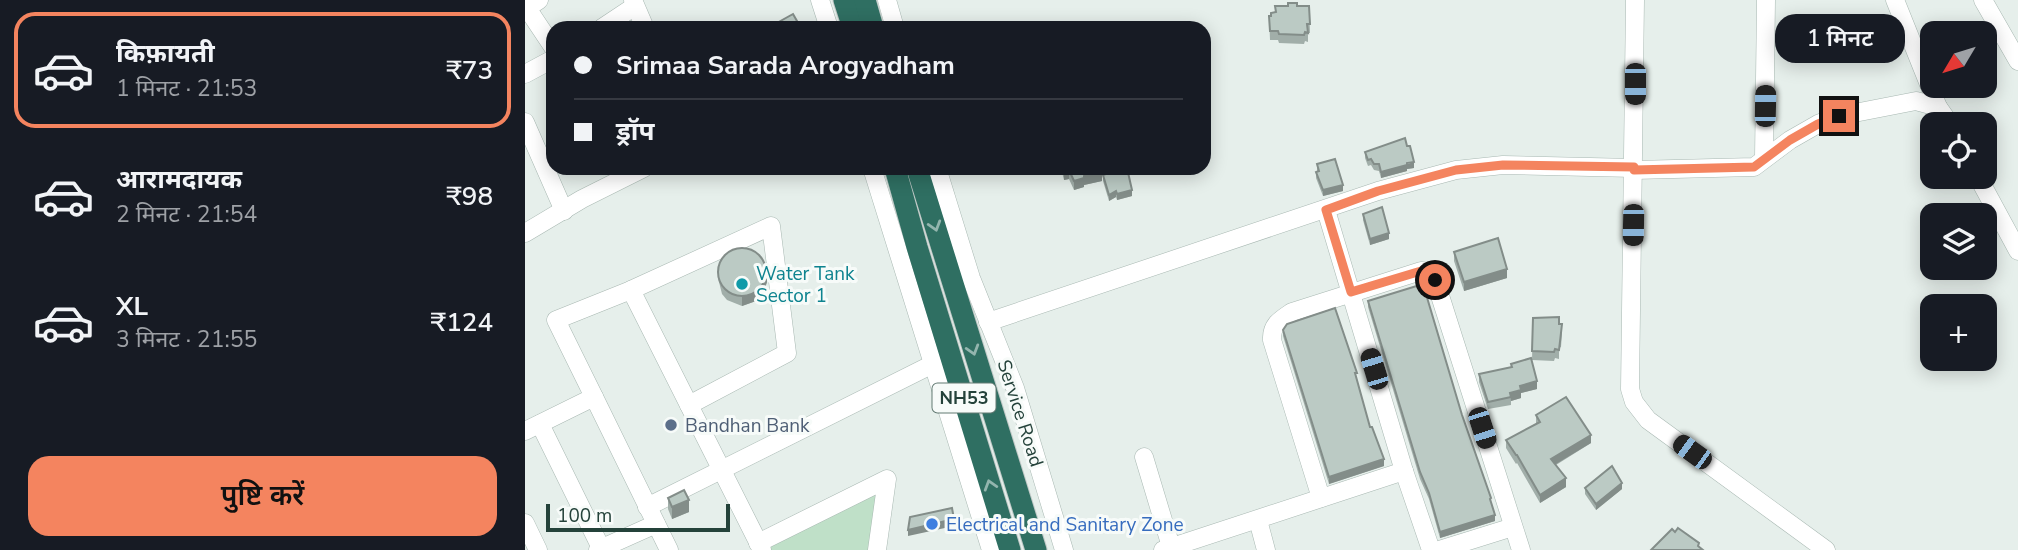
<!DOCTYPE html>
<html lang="hi">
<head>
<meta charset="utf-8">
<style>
  :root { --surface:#171b24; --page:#20242c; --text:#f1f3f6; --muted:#9ea1a6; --line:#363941; --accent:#f4845f }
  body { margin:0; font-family:"Nunito Sans","Noto Sans Devanagari",sans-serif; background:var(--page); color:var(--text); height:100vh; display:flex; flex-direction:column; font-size:26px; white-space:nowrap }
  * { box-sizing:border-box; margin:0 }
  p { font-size:23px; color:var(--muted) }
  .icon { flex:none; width:38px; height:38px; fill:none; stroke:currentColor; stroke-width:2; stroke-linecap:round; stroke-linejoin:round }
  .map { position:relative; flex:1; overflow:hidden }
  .sheet { display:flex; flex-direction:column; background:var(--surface); width:525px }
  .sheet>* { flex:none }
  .guide { position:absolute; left:21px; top:21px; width:665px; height:154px; border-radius:21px; box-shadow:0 4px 18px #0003; display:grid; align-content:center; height:154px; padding:0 28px; background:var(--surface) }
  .needle { width:46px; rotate:232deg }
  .tools { position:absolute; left:1395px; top:21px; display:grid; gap:14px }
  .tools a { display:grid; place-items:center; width:77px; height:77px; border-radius:14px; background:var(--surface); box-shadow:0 4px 18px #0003; font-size:35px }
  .scale { position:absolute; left:21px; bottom:18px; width:184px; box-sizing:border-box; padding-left:7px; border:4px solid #24423a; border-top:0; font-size:19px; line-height:24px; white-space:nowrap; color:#24423a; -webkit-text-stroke:5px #f7fbf9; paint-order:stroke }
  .end { position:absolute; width:32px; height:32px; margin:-16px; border:9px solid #f4845f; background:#111; box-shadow:0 0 0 4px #111 }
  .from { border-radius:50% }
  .bubble { position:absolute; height:49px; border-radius:21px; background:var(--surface); box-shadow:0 4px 18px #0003; font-size:23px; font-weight:600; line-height:49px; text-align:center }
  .car { position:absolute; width:21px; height:42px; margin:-21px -10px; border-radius:9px; box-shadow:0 0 5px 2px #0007; background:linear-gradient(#222 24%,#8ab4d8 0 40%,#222 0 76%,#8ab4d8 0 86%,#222 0) }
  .guide b { display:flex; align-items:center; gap:24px; height:66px; font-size:26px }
  .guide b+b { border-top:2px solid var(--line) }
  .guide i { width:18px; height:18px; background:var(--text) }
  ul { padding:12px 0 0; list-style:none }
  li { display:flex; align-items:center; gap:21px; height:116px; margin:0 14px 10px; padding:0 14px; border:4px solid transparent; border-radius:21px }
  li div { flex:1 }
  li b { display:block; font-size:26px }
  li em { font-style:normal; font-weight:600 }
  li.on { border-color:var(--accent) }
  li>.icon { width:63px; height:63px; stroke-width:1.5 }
  .button { display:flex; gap:14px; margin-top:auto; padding:14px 28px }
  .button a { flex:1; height:80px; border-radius:21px; background:var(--accent); color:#111; font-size:28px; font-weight:600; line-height:80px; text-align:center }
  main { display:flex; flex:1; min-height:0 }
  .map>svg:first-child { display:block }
  .green { fill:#bfe0c8 }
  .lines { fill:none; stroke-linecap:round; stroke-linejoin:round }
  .minor-casing { stroke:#a8b8b2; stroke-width:19 }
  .highway-casing { stroke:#c2cac8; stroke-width:23 }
  .minor { stroke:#fff; stroke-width:18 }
  .highway { stroke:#2f6f62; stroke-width:21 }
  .wall { fill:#a1aea9 }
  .shaded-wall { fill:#838d89 }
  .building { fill:#bbcac4; stroke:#838d89; stroke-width:2 }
  .oneway { stroke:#93b5ae }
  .route { stroke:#f4845f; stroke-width:9 }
  .culture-dot { fill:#0f9aa8; stroke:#f7fbf9; stroke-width:2.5 }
  .service-dot { fill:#5c6f8a; stroke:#f7fbf9; stroke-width:2.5 }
  .shop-dot { fill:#3f7fe0; stroke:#f7fbf9; stroke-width:2.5 }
  .labels { text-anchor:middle; stroke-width:6; stroke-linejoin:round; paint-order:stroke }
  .shield { fill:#f7fbf9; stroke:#637a73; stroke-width:2 }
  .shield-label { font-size:18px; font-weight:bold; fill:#24423a }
  .culture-label { font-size:19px; fill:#0d838f; stroke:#f7fbf9; text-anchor:start }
  .street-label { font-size:19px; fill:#24423a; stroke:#f7fbf9 }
  .service-label { font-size:19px; fill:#4e5e75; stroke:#f7fbf9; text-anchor:start }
  .shop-label { font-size:19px; fill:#366cbe; stroke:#f7fbf9; text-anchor:start }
</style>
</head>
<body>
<main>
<section class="sheet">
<ul>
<li class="on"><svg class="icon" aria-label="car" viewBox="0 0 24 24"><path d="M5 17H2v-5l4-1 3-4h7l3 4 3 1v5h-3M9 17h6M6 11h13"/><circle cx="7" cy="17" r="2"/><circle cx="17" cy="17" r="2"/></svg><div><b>किफ़ायती</b><p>1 मिनट · 21:53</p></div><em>₹73</em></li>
<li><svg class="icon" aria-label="car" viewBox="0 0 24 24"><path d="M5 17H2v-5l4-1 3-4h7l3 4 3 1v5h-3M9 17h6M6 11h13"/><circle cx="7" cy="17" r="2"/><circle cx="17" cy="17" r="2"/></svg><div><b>आरामदायक</b><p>2 मिनट · 21:54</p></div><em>₹98</em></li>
<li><svg class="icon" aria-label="car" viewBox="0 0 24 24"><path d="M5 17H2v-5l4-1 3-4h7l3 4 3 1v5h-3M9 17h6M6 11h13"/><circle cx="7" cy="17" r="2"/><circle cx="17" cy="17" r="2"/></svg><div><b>XL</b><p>3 मिनट · 21:55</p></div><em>₹124</em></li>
</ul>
<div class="button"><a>पुष्टि करें</a></div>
</section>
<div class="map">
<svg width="1493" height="550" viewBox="0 0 1493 550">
  <rect width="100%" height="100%" fill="#e6efeb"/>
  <polygon class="green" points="351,494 345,550 245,550 244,546"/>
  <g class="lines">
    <g class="minor-casing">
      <g id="minor">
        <polyline points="14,0 2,8 28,47"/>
        <polyline points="108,0 120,28"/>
        <polyline points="295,0 304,28"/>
        <polyline points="362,0 370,28"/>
        <polyline points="1110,0 1105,389 1109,402 1123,420 1301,550"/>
        <polyline points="1370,0 1413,107"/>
        <polyline points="1458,0 1493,61"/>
        <polyline points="77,28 110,6"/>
        <polyline points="0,74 28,59"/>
        <polyline points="0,122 39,211"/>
        <polyline points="1239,158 1241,0"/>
        <polyline points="347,168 466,550"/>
        <polyline points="412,168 446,278 490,388 539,550"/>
        <polyline points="1109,170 1229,167 1265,140 1293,124 1314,116 1391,101 1413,107 1425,124"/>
        <polyline points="1453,177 1493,251"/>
        <polyline points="801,210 879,471 906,550"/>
        <polyline points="0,233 57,199 119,168"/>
        <polyline points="106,290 237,550"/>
        <polyline points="463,322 853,191 931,170 978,165 1109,168"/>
        <polyline points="69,397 31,320 106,290 246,226 262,353 164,405"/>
        <polyline points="15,424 76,548"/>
        <polyline points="0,431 69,397 144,550"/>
        <polyline points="619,457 647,550"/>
        <path d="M796,498L747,340C746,325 755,320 767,312L896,271L905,272L910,280L996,550"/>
        <polyline points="122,507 408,364"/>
        <polyline points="733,520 741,550"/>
        <polyline points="0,523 13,550"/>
        <polyline points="233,543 362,479 352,550"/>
        <polyline points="73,550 131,524"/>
        <polyline points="638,550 879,471"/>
        <polyline points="914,550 988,527"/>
      </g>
    </g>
    <g class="highway-casing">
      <g id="highway">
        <polyline points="319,0 328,28"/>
        <polyline points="340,0 348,28"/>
        <polyline points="370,168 392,247 485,550"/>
        <polyline points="392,168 511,550"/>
      </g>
    </g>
    <use href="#minor" class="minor"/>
    <use href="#highway" class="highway"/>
  </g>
  <g class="wall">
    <polygon points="772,6 784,6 785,33 783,33 783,42 780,41 779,44 754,43 753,40 745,40 744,16"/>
    <polygon points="840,152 889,168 882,169 882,171 856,178 854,171 849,170 846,165 843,166 840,158"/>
    <polygon points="792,164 818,191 798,196 791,178 791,172 792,172"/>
    <polygon points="536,168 575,168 577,181 559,185 559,187 549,190 544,179 539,180"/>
    <polygon points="578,175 607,196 592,200 591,197 584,201 578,181"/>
    <polygon points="838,214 864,239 845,245 838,220"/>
    <polygon points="929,252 982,278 939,291 929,261"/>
    <polygon points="193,269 242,282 237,296 231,301 217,306 202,300 197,294 193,278"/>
    <polygon points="843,301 937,415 966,504 970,521 915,538 904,499 895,479 843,307"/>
    <polygon points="1008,318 1034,324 1037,333 1036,347 1034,348 1034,359 1030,358 1029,361 1007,360"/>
    <polygon points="758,330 832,379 845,427 859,466 804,484 758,336"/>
    <polygon points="954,374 1012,389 996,393 996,398 986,401 986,405 963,409 954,382"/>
    <polygon points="1011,415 1066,443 1031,465 1041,487 1015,503 992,463 991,464 981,448 981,440 1011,424"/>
    <polygon points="1060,488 1097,489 1071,510 1060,494"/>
    <polygon points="143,498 164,512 147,519 143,509"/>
  </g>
  <g class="shaded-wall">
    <polygon points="889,162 889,168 882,169 882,171 856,178 856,172"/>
    <polygon points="544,170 544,179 539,180 539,171"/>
    <polygon points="577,172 577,181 559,185 559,187 549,190 549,181 559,176"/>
    <polygon points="818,185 818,191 798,196 798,190"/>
    <polygon points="607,190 607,196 592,200 592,194"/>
    <polygon points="591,191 591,197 584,201 584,195"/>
    <polygon points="864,233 864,239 845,245 845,239"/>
    <polygon points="982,269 982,278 939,291 939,282"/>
    <polygon points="242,273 242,282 237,296 231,301 217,306 217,297"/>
    <polygon points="1012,381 1012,389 996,393 996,398 986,401 985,393 995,386"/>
    <polygon points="1066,435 1066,443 1026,467 1026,459"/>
    <polygon points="859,459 859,466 804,484 804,477"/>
    <polygon points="1041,478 1041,487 1015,503 1015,495"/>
    <polygon points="1097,483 1097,489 1071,510 1071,504"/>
    <polygon points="164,500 164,512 147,519 147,507"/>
    <polygon points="970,515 970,521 915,538 915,532"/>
    <polygon points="429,519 429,526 383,536 383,530"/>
  </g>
  <g class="building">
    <polygon points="763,3 772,3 772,6 784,6 785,24 782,24 783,33 780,32 779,35 754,34 753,31 745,31 744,16 746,16 746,13 751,12 750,6 763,6"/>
    <polygon points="268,14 276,28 243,28"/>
    <polygon points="880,138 882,146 885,146 889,162 882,163 882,165 856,172 854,164 849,164 846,159 843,160 840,152"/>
    <polygon points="810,159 818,185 798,190 791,172 794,171 792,164"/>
    <polygon points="539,168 575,168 577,172 559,176 559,178 549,181 544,170 539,171"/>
    <polygon points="597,168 602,168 607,190 592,194 591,191 584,195 578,175"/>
    <polygon points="857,207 864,233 845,239 838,214"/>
    <polygon points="973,238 982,269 939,282 929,252"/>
    <circle cx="217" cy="272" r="24"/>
    <polygon points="898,284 937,415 966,498 965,499 970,515 915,532 904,493 895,472 843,301"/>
    <polygon points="810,308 832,373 830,373 845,427 847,427 859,459 804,477 758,330 762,324"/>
    <polygon points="1034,317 1034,324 1037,324 1034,350 1030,349 1029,352 1007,351 1008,318"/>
    <polygon points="1006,358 1012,381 995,386 996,390 985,393 986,397 963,402 954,374 987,367 986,364"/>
    <polygon points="1041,397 1066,435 1026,459 1041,478 1015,495 992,455 991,455 981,440 1015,422 1011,415"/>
    <polygon points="1087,466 1097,483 1071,504 1060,488"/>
    <polygon points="159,490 164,500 147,507 143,498"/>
    <polygon points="427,508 429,519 383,530 385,517"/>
    <polygon points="1153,528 1174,543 1173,546 1178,550 1126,550 1147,529 1150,532"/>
  </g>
  <defs><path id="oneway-chevron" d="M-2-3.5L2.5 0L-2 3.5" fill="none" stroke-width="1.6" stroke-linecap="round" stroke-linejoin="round" transform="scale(1.75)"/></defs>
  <g class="oneway">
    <use href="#oneway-chevron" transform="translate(410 226) rotate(73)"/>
    <use href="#oneway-chevron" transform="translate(448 350) rotate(73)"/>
    <use href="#oneway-chevron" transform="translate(465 485) rotate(-107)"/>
  </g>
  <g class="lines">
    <polyline class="route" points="910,280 905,272 896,271 826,292 801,210 853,191 931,170 978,165 1109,167 1109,170 1229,167 1265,140 1293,124 1314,116"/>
  </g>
  <circle class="culture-dot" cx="217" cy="284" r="7"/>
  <circle class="service-dot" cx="146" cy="425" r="7"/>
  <circle class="shop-dot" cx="407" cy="524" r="7"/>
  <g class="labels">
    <rect class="shield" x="407.5" y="383.5" width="63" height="29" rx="5"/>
    <g class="shield-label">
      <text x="439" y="404">NH53</text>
    </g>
    <g class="culture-label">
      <text x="231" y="280">Water Tank<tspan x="231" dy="22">Sector 1</tspan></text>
    </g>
    <g class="street-label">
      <text transform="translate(496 413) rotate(72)" y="7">Service Road</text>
    </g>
    <g class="service-label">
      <text x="160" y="432">Bandhan Bank</text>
    </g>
    <g class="shop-label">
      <text x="421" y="531">Electrical and Sanitary Zone</text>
    </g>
  </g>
</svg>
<div class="tools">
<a><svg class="needle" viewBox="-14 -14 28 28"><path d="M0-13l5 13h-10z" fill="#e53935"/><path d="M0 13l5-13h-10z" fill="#9ea1a6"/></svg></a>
<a><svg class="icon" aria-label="locate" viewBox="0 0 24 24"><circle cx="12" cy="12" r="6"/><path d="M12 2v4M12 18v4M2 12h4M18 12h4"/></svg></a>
<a><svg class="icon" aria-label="layers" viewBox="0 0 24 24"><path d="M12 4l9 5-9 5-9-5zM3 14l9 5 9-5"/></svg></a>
<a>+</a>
</div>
<div class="scale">100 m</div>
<i class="end from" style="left:910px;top:280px"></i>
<i class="end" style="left:1314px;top:116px"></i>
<div class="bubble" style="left:1250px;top:14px;width:130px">1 मिनट</div>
<i class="car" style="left:1110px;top:84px;rotate:180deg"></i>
<i class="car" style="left:1240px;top:106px;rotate:1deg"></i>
<i class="car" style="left:1108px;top:225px;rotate:181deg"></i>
<i class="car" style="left:849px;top:369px;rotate:343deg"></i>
<i class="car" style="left:957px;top:428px;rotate:162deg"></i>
<i class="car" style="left:1167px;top:452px;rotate:306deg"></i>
<div class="guide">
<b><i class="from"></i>Srimaa Sarada Arogyadham</b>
<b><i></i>ड्रॉप</b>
</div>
</div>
</main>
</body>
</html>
